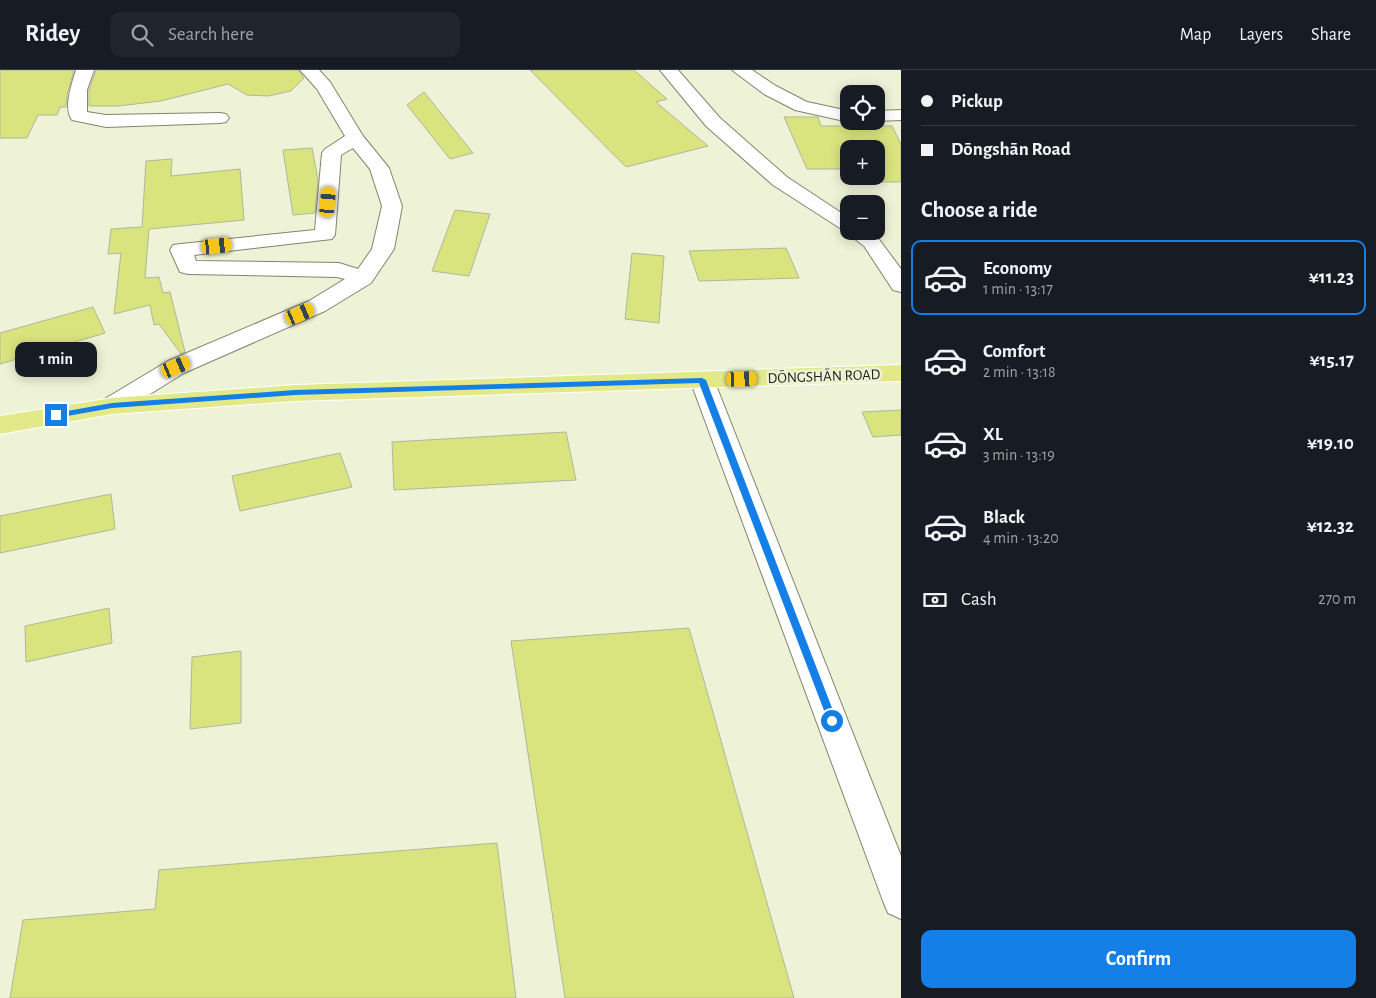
<!DOCTYPE html>
<html lang="en">
<head>
<meta charset="utf-8">
<style>
  :root { --surface:#171b24; --page:#20242c; --text:#f1f3f6; --muted:#9ea1a6; --line:#363941; --accent:#147fe6 }
  body { margin:0; font-family:"Alegreya Sans",sans-serif; background:var(--page); color:var(--text); height:100vh; display:flex; flex-direction:column; font-size:19px; white-space:nowrap }
  * { box-sizing:border-box; margin:0 }
  p { font-size:16px; color:var(--muted) }
  .icon { flex:none; width:28px; height:28px; fill:none; stroke:currentColor; stroke-width:2; stroke-linecap:round; stroke-linejoin:round }
  .map { position:relative; flex:1; overflow:hidden }
  .panel { display:flex; flex-direction:column; background:var(--surface); width:475px }
  .panel>* { flex:none }
  .banner { display:grid; align-content:center; height:110px; padding:0 20px; background:var(--surface) }
  .tools { position:absolute; left:840px; top:15px; display:grid; gap:10px }
  .tools a { display:grid; place-items:center; width:45px; height:45px; border-radius:10px; background:var(--surface); box-shadow:0 2px 12px #0003; font-size:25px }
  .end { position:absolute; width:22px; height:22px; margin:-11px; border:6px solid #147fe6; background:#fff; box-shadow:0 0 0 2px #fff }
  .from { border-radius:50% }
  .bubble { position:absolute; height:35px; border-radius:10px; background:var(--surface); box-shadow:0 2px 12px #0003; font-size:16px; font-weight:700; line-height:35px; text-align:center }
  .car { position:absolute; width:15px; height:30px; margin:-15px -8px; border-radius:6px; box-shadow:0 0 4px 1px #0007; background:linear-gradient(#f5c518 24%,#345 0 40%,#f5c518 0 76%,#345 0 86%,#f5c518 0) }
  .banner b { display:flex; align-items:center; gap:18px; height:48px; font-size:19px }
  .banner b+b { border-top:1px solid var(--line) }
  .banner i { width:12px; height:12px; background:var(--text) }
  ul { padding:0; list-style:none }
  li { display:flex; align-items:center; gap:15px; height:75px; margin:0 10px 8px; padding:0 10px; border:2px solid transparent; border-radius:10px }
  li div { flex:1 }
  li b { display:block; font-size:19px }
  li em { font-style:normal; font-weight:700 }
  li.current { border-color:var(--accent) }
  li>.icon { width:45px; height:45px; stroke-width:1.5 }
  h2 { padding:0 20px; font-size:22px; line-height:60px }
  .pay { display:flex; align-items:center; gap:12px; height:55px; padding:0 20px; font-size:19px }
  .pay p { margin-inline-start:auto }
  .primary-button { display:flex; gap:10px; margin-top:auto; padding:10px 20px }
  .primary-button a { flex:1; height:58px; border-radius:10px; background:var(--accent); color:#fff; font-size:20px; font-weight:700; line-height:58px; text-align:center }
  header { display:flex; align-items:center; gap:30px; box-sizing:border-box; height:70px; padding:0 25px; background:var(--surface); border-bottom:1px solid var(--line) }
  header strong { font-size:24px }
  nav { display:flex; gap:28px; margin-inline-start:auto; font-size:18px }
  .search { width:350px; height:45px; background:var(--page); display:flex; align-items:center; gap:12px; box-sizing:border-box; padding:0 18px; border-radius:10px; color:var(--muted); font-size:19px }
  main { display:flex; flex:1; min-height:0 }
  .map>svg:first-child { display:block }
  .building { fill:#dae47e; stroke:#b2b59b }
  .lines { fill:none; stroke-linecap:round; stroke-linejoin:round }
  .minor-casing { stroke:#82856c; stroke-width:2 }
  .major-casing { stroke:#fff; stroke-width:2 }
  .minor { fill:#fff; fill-rule:evenodd }
  .major { fill:#e3e989; fill-rule:evenodd }
  .route { fill:#147fe6 }
  .labels { text-anchor:middle; stroke-width:5; stroke-linejoin:round; paint-order:stroke }
  .street-label { font-size:15px; fill:#1d1e14; stroke:#eef2d6 }
</style>
</head>
<body>
<header>
<strong>Ridey</strong>
<div class="search"><svg class="icon" aria-label="search" viewBox="0 0 24 24"><circle cx="10" cy="10" r="6"/><path d="M15 15l6 6"/></svg>Search here</div>
<nav><a>Map</a><a>Layers</a><a>Share</a></nav>
</header>
<main>
<div class="map">
<svg width="901" height="928" viewBox="0 0 901 928">
  <rect width="100%" height="100%" fill="#eef2d6"/>
  <g class="building">
    <polygon points="0,0 74,0 67,25 66,37 60,37 57,45 38,45 27,68 0,68"/>
    <polygon points="96,0 298,0 304,8 291,21 268,26 247,25 228,14 161,31 118,36 89,36 89,20"/>
    <polygon points="530,0 634,0 667,29 656,32 708,76 626,97"/>
    <polygon points="424,22 473,83 450,89 407,35"/>
    <polygon points="784,47 818,47 821,56 892,56 901,74 901,112 879,112 876,106 876,79 849,79 849,99 807,99"/>
    <polygon points="312,78 318,110 315,143 293,145 283,80"/>
    <polygon points="172,89 171,106 240,99 244,150 149,159 145,208 159,207 163,223 170,222 185,282 181,284 159,254 154,255 150,235 114,244 121,183 108,184 111,159 142,157 146,91"/>
    <polygon points="455,140 490,144 469,206 432,201"/>
    <polygon points="786,178 799,208 699,211 689,181"/>
    <polygon points="632,183 664,186 659,253 625,249"/>
    <polygon points="93,237 105,263 0,294 0,263"/>
    <polygon points="901,340 901,365 873,367 862,342"/>
    <polygon points="566,362 576,410 394,420 392,372"/>
    <polygon points="340,383 352,417 240,441 232,406"/>
    <polygon points="111,424 115,459 0,483 0,446"/>
    <polygon points="109,538 112,573 26,592 25,556"/>
    <polygon points="689,558 794,928 565,928 511,571"/>
    <polygon points="241,581 241,653 190,659 192,587"/>
    <polygon points="497,773 516,928 10,928 23,850 155,839 159,800"/>
  </g>
  <g class="lines">
    <g class="minor-casing">
      <g id="minor">
        <path d="M76,0H94L87,20V42L106,45L220,43L226,44L229,48L226,52L220,53L106,57L72,50C63,38 72,13 76,0Z"/>
        <path d="M300,0H319L330,12L363,66L389,98L402,136L394,179L371,213L325,241L184,303L121,342L112,344L103,342L100,336L103,330L168,291L309,231L345,209L337,207L188,204L180,202L170,180L173,175L181,174L315,160L322,83L325,79L345,66L317,19ZM353,78L370,99L382,136L372,179L358,199L339,193L196,191L194,185L332,169L335,165L341,85Z"/>
        <polygon points="660,0 678,0 720,48 787,107 849,148 849,161 869,161 878,168 901,199 901,222 893,220 864,176 846,162 773,115 706,56"/>
        <polygon points="732,0 752,0 776,16 807,32 849,41 849,51 854,51 849,52 795,40 764,24"/>
        <polygon points="901,40 901,50 876,51 875,51 876,41"/>
        <polygon points="702,302 711,304 714,310 901,786 901,849 888,843 883,831 690,310 693,304"/>
      </g>
    </g>
    <g class="major-casing">
      <polygon id="major" points="901,295 901,311 295,331 112,344 0,364 0,346 112,328 295,315"/>
    </g>
    <use href="#minor" class="minor"/>
    <use href="#major" class="major"/>
  </g>
  <polygon class="route" points="702,308 706,310 837,651 836,654 832,655 828,651 699,313 295,325 112,338 56,348 52,345 56,343 112,333 295,320"/>
  <g class="labels">
    <g class="street-label">
      <text transform="translate(824 306) rotate(-2)" y="5">DŌNGSHĀN ROAD</text>
    </g>
  </g>
</svg>
<div class="tools">
<a><svg class="icon" aria-label="locate" viewBox="0 0 24 24"><circle cx="12" cy="12" r="6"/><path d="M12 2v4M12 18v4M2 12h4M18 12h4"/></svg></a>
<a>+</a>
<a>−</a>
</div>
<i class="end from" style="left:832px;top:651px"></i>
<i class="end" style="left:56px;top:345px"></i>
<div class="bubble" style="left:15px;top:272px;width:82px">1 min</div>
<i class="car" style="left:328px;top:132px;rotate:5deg"></i>
<i class="car" style="left:217px;top:176px;rotate:84deg"></i>
<i class="car" style="left:300px;top:244px;rotate:67deg"></i>
<i class="car" style="left:176px;top:297px;rotate:67deg"></i>
<i class="car" style="left:742px;top:309px;rotate:88deg"></i>
</div>
<section class="panel">
<div class="banner">
<b><i class="from"></i>Pickup</b>
<b><i></i>Dōngshān Road</b>
</div>
<h2>Choose a ride</h2>
<ul>
<li class="current"><svg class="icon" aria-label="car" viewBox="0 0 24 24"><path d="M5 17H2v-5l4-1 3-4h7l3 4 3 1v5h-3M9 17h6M6 11h13"/><circle cx="7" cy="17" r="2"/><circle cx="17" cy="17" r="2"/></svg><div><b>Economy</b><p>1 min · 13:17</p></div><em>¥11.23</em></li>
<li><svg class="icon" aria-label="car" viewBox="0 0 24 24"><path d="M5 17H2v-5l4-1 3-4h7l3 4 3 1v5h-3M9 17h6M6 11h13"/><circle cx="7" cy="17" r="2"/><circle cx="17" cy="17" r="2"/></svg><div><b>Comfort</b><p>2 min · 13:18</p></div><em>¥15.17</em></li>
<li><svg class="icon" aria-label="car" viewBox="0 0 24 24"><path d="M5 17H2v-5l4-1 3-4h7l3 4 3 1v5h-3M9 17h6M6 11h13"/><circle cx="7" cy="17" r="2"/><circle cx="17" cy="17" r="2"/></svg><div><b>XL</b><p>3 min · 13:19</p></div><em>¥19.10</em></li>
<li><svg class="icon" aria-label="car" viewBox="0 0 24 24"><path d="M5 17H2v-5l4-1 3-4h7l3 4 3 1v5h-3M9 17h6M6 11h13"/><circle cx="7" cy="17" r="2"/><circle cx="17" cy="17" r="2"/></svg><div><b>Black</b><p>4 min · 13:20</p></div><em>¥12.32</em></li>
</ul>
<div class="pay"><svg class="icon" aria-label="cash" viewBox="0 0 24 24"><path d="M3 7h18v10H3z"/><circle cx="12" cy="12" r="2"/></svg>Cash<p>270 m</p></div>
<div class="primary-button"><a>Confirm</a></div>
</section>
</main>
</body>
</html>
